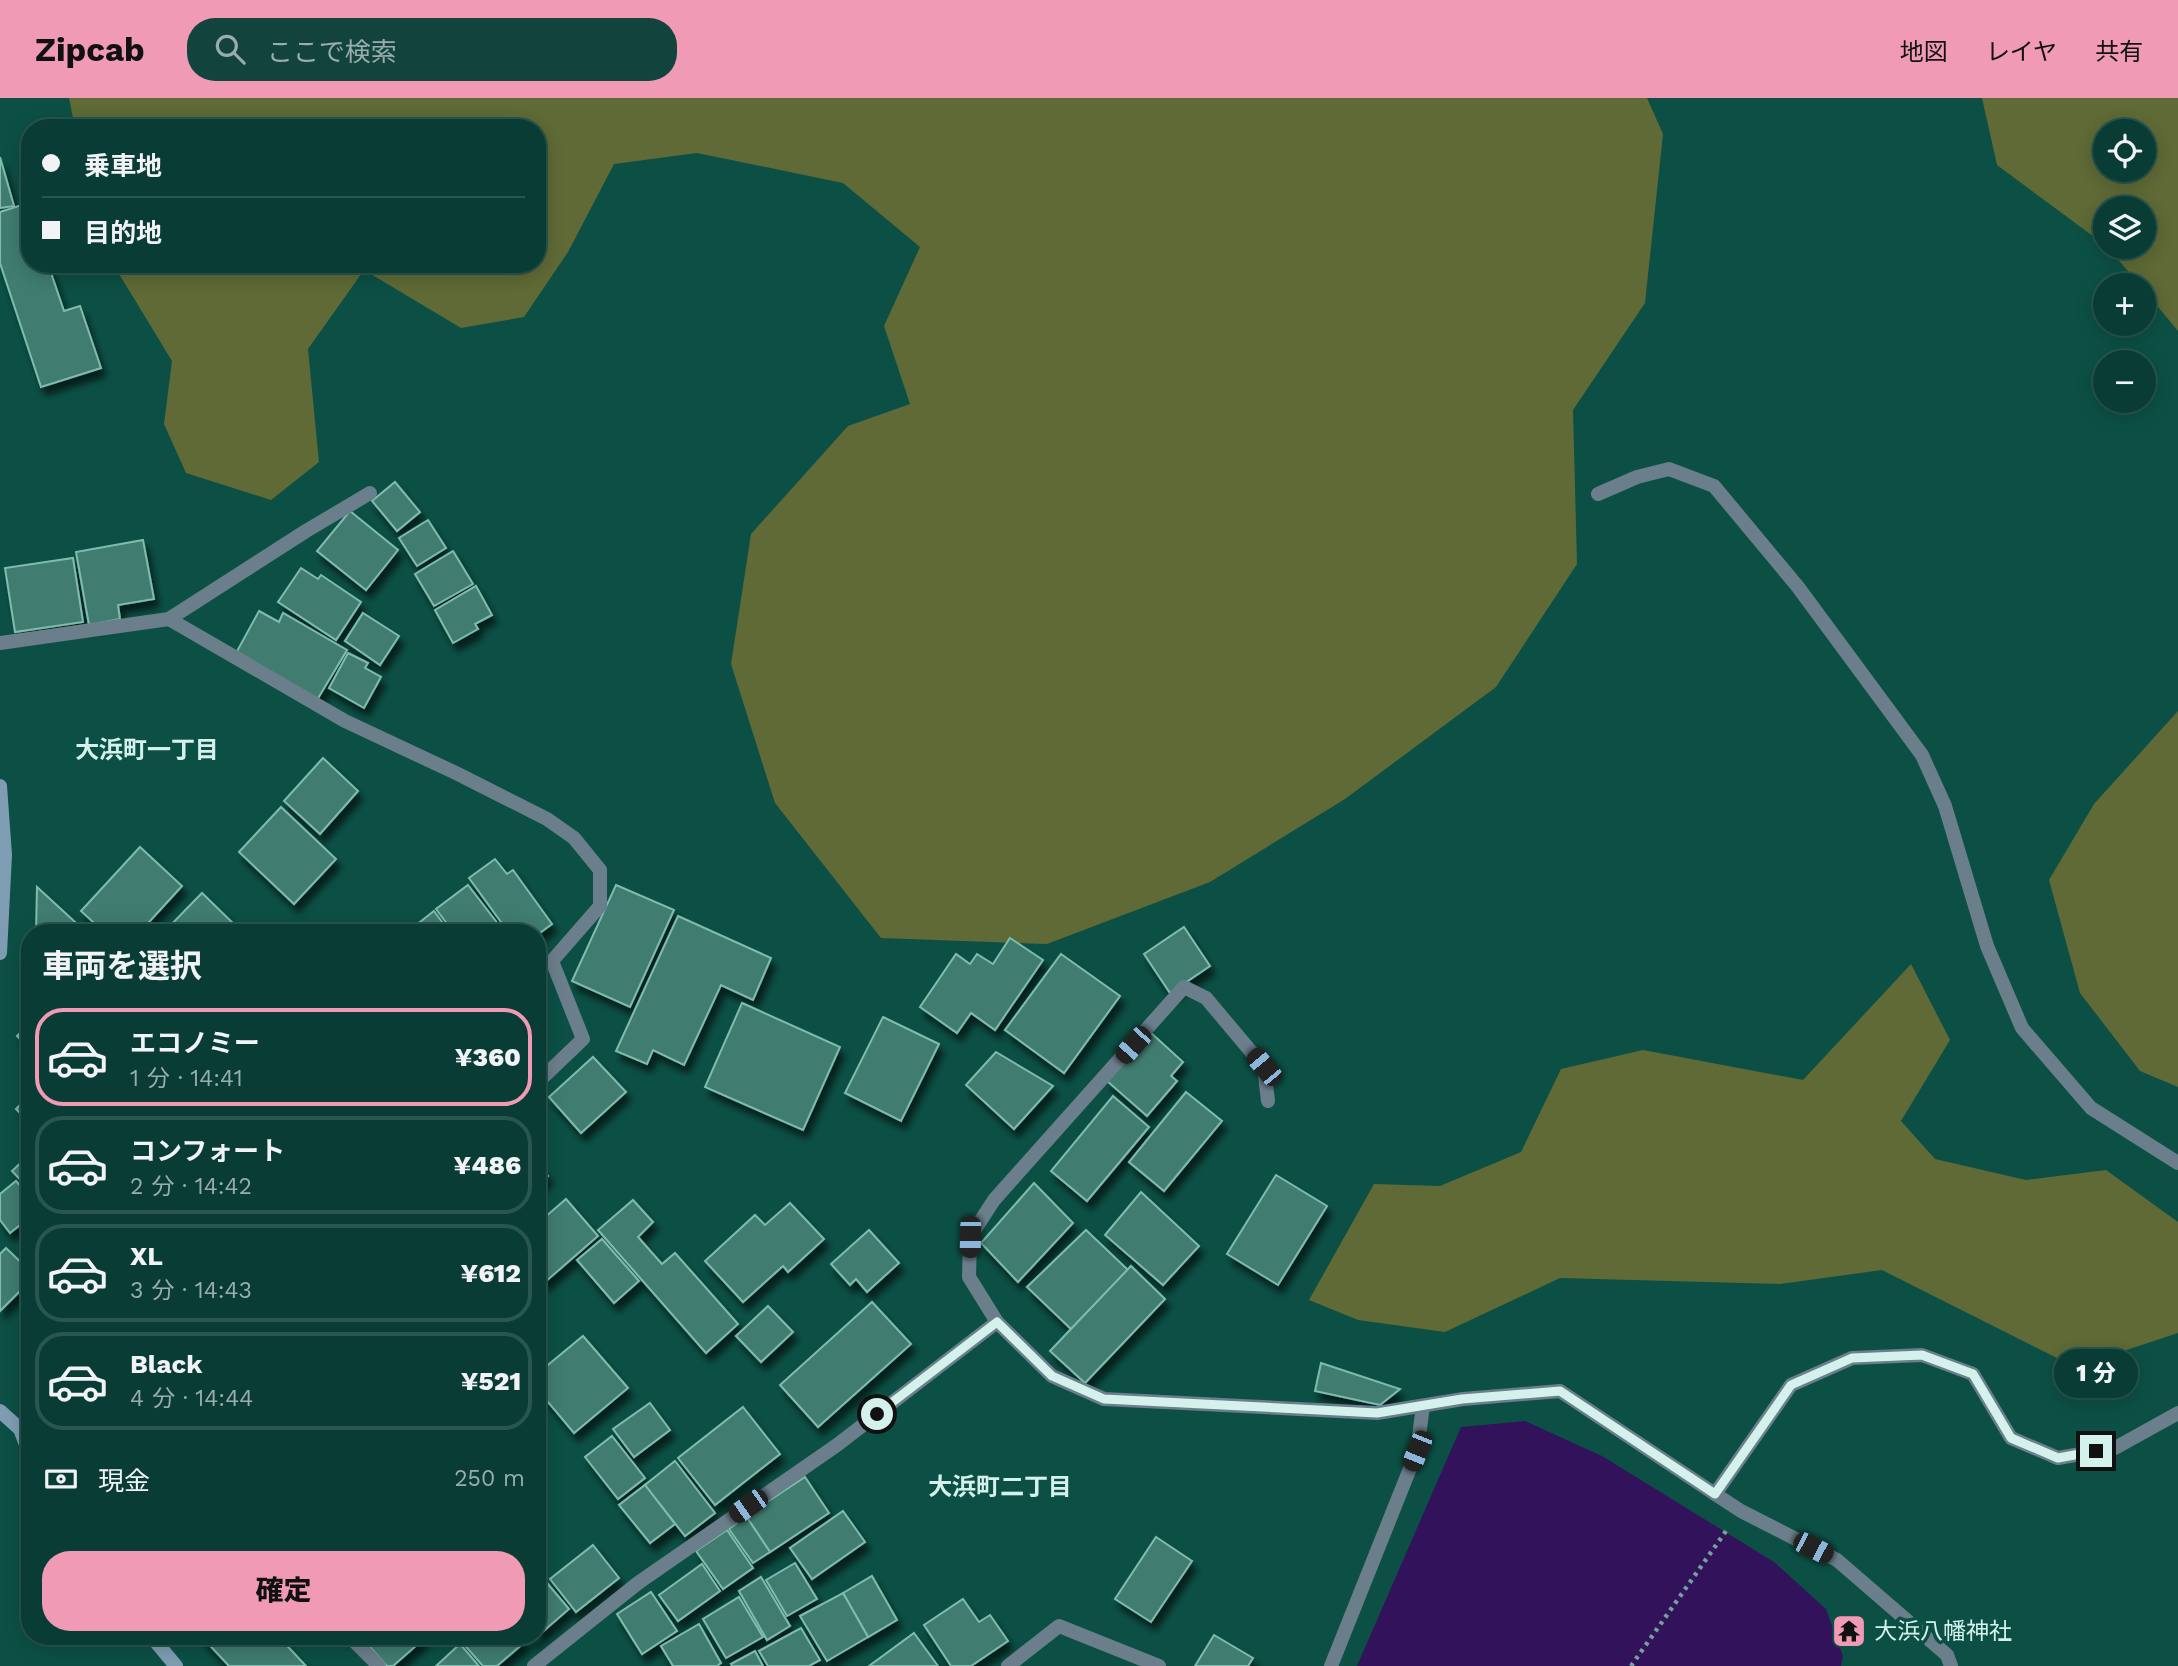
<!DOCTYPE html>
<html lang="ja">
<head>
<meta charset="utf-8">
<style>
  :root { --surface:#093c34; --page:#12433c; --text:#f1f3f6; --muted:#99adac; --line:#29564f; --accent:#f09ab6 }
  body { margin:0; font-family:"Work Sans","Noto Sans JP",sans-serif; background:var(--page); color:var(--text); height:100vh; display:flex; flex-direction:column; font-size:26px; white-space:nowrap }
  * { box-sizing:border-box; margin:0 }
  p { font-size:23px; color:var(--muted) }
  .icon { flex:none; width:38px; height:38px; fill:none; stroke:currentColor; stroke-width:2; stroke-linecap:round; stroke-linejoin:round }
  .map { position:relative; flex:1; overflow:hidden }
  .panel { position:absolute; left:21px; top:826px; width:525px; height:721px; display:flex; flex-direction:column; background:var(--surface); border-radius:28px; box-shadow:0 4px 18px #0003,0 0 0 2px var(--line) }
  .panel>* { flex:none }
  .guide { position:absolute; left:21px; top:21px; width:525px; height:154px; border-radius:28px; box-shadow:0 4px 18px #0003,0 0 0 2px var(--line); display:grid; align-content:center; height:154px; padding:0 21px; background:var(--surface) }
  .controls { position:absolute; left:2093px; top:21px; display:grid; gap:14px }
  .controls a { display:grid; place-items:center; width:63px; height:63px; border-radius:50%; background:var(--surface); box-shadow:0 4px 18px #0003,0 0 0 2px var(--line); font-size:35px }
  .end { position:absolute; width:32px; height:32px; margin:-16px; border:9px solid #d4f2eb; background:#111; box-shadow:0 0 0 4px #111 }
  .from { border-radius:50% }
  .bubble { position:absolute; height:49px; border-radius:24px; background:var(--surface); box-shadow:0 4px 18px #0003,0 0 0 2px var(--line); font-size:23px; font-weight:800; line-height:49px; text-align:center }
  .car { position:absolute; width:21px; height:42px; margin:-21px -10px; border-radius:9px; box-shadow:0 0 5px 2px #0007; background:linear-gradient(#222 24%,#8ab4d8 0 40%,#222 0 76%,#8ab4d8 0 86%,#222 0) }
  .guide b { display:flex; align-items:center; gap:24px; height:66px; font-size:26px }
  .guide b+b { border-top:2px solid var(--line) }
  .guide i { width:18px; height:18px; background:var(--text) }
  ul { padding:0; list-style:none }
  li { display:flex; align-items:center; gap:21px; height:98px; margin:0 14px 10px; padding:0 7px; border:4px solid var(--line); border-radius:28px }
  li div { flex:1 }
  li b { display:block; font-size:26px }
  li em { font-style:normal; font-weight:800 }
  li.on { border-color:var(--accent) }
  li>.icon { width:63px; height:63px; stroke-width:1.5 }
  h2 { padding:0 21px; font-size:32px; line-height:84px }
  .pay { display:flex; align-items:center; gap:18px; height:77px; padding:0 21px; font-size:26px }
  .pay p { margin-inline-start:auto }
  .primary-button { display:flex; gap:14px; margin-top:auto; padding:14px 21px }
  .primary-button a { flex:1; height:80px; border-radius:28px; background:var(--accent); color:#111; font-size:28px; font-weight:800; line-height:80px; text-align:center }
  header { display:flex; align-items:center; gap:42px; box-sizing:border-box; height:98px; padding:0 35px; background:var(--accent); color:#111 }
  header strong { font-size:33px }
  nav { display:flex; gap:38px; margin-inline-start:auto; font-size:24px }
  .search { width:490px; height:63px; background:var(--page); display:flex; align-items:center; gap:18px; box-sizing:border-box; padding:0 24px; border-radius:28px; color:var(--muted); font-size:26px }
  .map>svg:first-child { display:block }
  .green { fill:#5f6a36; fill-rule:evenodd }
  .water { fill:#33125c }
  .building { fill:#3f7b6f; stroke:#7fbcae; stroke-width:2; filter:url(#shadow) }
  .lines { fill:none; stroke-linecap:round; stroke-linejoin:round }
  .path { stroke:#72a39a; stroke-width:4.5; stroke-dasharray:3.5 5; stroke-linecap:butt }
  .street { stroke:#6b7e8b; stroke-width:14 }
  .secondary { stroke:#7f9db2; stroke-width:14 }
  .route { stroke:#d4f2eb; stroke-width:9 }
  .labels { text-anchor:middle; stroke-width:7; stroke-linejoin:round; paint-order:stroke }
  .poi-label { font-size:23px; fill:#d4f2eb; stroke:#0c5045; text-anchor:start }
  .neighbourhood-label { font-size:24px; font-weight:bold; fill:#d4f2eb; stroke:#0c5045 }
</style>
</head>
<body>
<header>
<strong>Zipcab</strong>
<div class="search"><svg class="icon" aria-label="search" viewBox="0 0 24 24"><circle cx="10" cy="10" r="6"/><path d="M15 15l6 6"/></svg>ここで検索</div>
<nav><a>地図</a><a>レイヤ</a><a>共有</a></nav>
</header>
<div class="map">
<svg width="2178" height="1568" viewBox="0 0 2178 1568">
  <defs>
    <filter id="shadow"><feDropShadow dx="4.5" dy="8" stdDeviation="3.5" flood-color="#0009"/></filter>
  </defs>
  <rect width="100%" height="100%" fill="#0c5045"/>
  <g class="green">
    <polygon points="69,0 1647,0 1663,36 1645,205 1573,312 1577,466 1496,589 1345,701 1210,784 1047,846 881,840 775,705 731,566 751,436 848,328 910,306 884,228 920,149 843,85 697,55 614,66 568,154 524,219 461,230 364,172 308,251 319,364 271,402 186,375 164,326 172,263 113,166 537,166 537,30 75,30"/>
    <path d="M1982,0H2178V233L2144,192V187H2140L2107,149H2144V110H2105V147L1997,67ZM2144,33V72H2105V33Z"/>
    <polygon points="2178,613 2178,989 2140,973 2080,895 2049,782 2094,706"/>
    <polygon points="1911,866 1950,942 1901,1023 1935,1061 2026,1082 2106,1072 2178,1124 2178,1235 2075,1269 1882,1172 1780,1186 1560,1180 1445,1234 1358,1222 1309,1202 1374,1086 1440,1088 1521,1054 1561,971 1643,952 1803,982"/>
  </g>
  <polygon class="water" points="1525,1323 1602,1358 1774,1464 1826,1511 1843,1558 1841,1568 1357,1568 1461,1329"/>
  <g class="building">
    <polygon points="0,59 14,108 0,110"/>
    <polygon points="28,105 30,166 48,166 64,213 80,208 101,270 41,289 0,165 0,114"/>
    <polygon points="395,384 420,414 397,433 372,403"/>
    <polygon points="350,413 398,452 366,492 317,453"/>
    <polygon points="428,422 446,450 417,468 399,440"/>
    <polygon points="143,442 154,501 118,507 120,521 89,527 76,454"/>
    <polygon points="453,453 473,486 434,508 415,476"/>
    <polygon points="73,460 83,524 15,534 5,470"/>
    <polygon points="301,470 318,481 321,477 361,504 336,542 278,504"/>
    <polygon points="476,488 492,517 475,526 478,531 453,545 435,512"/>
    <polygon points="259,513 279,524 283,515 347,552 317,602 236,555"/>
    <polygon points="363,515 399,538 380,567 345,543"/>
    <polygon points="348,555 368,565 365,570 381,579 364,610 329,590"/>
    <polygon points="323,660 358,693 320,736 284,703"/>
    <polygon points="281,709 336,761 294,806 239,754"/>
    <polygon points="140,749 182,788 139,835 105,835 81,813"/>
    <polygon points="495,761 507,776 513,772 552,826 537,837 537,835 509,835 469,780"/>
    <polygon points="468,787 505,835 454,835 436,811"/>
    <polygon points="616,787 674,812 630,909 572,883"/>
    <polygon points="37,789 87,835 36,835"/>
    <polygon points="202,795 238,830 233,835 163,835"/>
    <polygon points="434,813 450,835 406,835"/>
    <polygon points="678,818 771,860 753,902 721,887 684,967 653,952 647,966 616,953"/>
    <polygon points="1184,829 1210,868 1170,895 1144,856"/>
    <polygon points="1010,840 1043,862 995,932 971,915 957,935 920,909 956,856 970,866 977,856 993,866"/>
    <polygon points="1061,856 1120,898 1064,975 1005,932"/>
    <polygon points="742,905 840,949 803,1032 705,989"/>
    <polygon points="883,919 939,946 901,1023 845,995"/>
    <polygon points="30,925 30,951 17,938"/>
    <polygon points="1150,934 1183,964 1171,978 1177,983 1147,1018 1107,983"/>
    <polygon points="996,954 1053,988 1014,1031 966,987"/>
    <polygon points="593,959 626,994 581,1035 549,999"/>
    <polygon points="1186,994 1222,1023 1164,1093 1129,1064"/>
    <polygon points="30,997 30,1025 16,1011"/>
    <polygon points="1113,998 1149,1029 1087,1103 1051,1073"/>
    <polygon points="30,1056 30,1092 12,1073"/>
    <polygon points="537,1065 548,1078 537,1088"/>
    <polygon points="1276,1077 1327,1108 1278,1187 1227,1156"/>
    <polygon points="16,1083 30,1099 30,1119 10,1135 0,1122 0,1096"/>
    <polygon points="1034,1085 1073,1125 1018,1184 981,1145"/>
    <polygon points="1141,1094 1199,1148 1163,1187 1105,1137"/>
    <polygon points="566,1101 598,1138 544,1185 537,1178 537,1126"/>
    <polygon points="633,1102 653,1124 638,1139 662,1166 675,1155 738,1226 706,1255 598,1132"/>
    <polygon points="790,1105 824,1141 788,1174 783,1168 743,1204 705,1163 755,1117 765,1127"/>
    <polygon points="869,1132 899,1165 867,1194 856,1181 850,1187 831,1166"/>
    <polygon points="1086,1132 1128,1172 1071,1231 1027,1189"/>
    <polygon points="602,1141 639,1183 614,1205 577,1162"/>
    <polygon points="6,1150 30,1173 30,1183 0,1213 0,1156"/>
    <polygon points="1131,1168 1165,1201 1085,1285 1050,1253"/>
    <polygon points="872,1204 911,1246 818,1329 780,1287"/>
    <polygon points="768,1208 793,1234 761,1264 736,1238"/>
    <polygon points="583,1238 628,1290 574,1335 537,1291 537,1276"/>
    <polygon points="1321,1265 1400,1291 1380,1307 1315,1293"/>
    <polygon points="650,1305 670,1332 634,1359 613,1331"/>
    <polygon points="743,1309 780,1356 715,1407 678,1360"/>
    <polygon points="612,1338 645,1380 618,1401 585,1359"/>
    <polygon points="675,1363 715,1415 685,1438 645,1387"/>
    <polygon points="805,1379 829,1415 770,1454 746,1418"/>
    <polygon points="645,1387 675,1426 650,1445 619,1407"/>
    <polygon points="843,1413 865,1444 812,1481 790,1450"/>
    <polygon points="746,1418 770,1454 753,1465 729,1431"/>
    <polygon points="727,1432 753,1470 723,1491 696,1453"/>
    <polygon points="1156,1439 1192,1463 1151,1524 1115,1501"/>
    <polygon points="593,1447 619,1480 576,1514 550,1481"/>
    <polygon points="795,1465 817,1501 787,1518 766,1482"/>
    <polygon points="702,1466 720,1493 678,1523 659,1497"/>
    <polygon points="872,1478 897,1522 868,1539 843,1495"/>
    <polygon points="542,1479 569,1511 532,1543 528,1538 537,1538 537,1483"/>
    <polygon points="761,1479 790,1528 767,1542 739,1493"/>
    <polygon points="651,1494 677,1533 642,1556 617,1516"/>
    <polygon points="843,1495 868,1539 827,1563 800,1518"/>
    <polygon points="739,1499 763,1539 726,1560 703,1521"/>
    <polygon points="963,1501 979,1524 990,1517 1008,1543 971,1568 951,1568 924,1527"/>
    <polygon points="699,1526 721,1565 717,1568 673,1568 661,1548"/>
    <polygon points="801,1530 820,1562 809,1568 768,1568 759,1553"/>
    <polygon points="914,1535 938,1568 869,1568"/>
    <polygon points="1214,1537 1253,1560 1248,1568 1195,1568"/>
    <polygon points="201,1538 278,1538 306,1568 229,1568"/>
    <polygon points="360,1538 425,1538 426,1539 393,1568 387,1568"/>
    <polygon points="466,1538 522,1538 526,1543 497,1568 483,1568 461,1543"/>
    <polygon points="460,1546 479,1568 436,1568"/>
    <polygon points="755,1553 763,1568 732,1568 731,1566"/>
  </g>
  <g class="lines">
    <polyline class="path" points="1631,1568 1726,1433"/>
    <g class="street">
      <polyline points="1598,396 1637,379 1669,371 1714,388 1798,489 1922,657 1945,708 1987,848 2022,930 2091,1010 2178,1065"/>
      <polyline points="169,521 345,623 458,676 547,721 574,740 600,772 600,808 552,863 583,941 537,985"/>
      <polyline points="0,545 169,521 306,433 370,395"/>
      <polyline points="1268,1003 1264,969 1206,900 1184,889 994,1102 970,1139 969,1179 997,1224 1052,1278 1104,1301 1377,1315 1463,1301 1560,1293 1715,1396 1791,1287 1852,1260 1922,1257 1973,1276 2011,1340 2058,1360 2115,1350 2178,1315"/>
      <polyline points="1715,1396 1741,1413 1837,1462 1947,1557 1951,1568"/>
      <polyline points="349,1538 379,1568"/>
      <polyline points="534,1568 638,1485 837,1347 997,1224"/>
      <polyline points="1008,1568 1059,1528 1159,1568"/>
      <polyline points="1331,1568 1417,1353 1423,1308"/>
    </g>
    <g class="secondary">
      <polyline points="0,688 5,757 0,855"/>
      <polyline points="0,1313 20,1331 30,1357"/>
      <polyline points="151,1538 176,1568"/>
    </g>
  </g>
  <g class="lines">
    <polyline class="route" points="877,1316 997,1224 1052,1278 1104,1301 1377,1315 1462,1301 1560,1293 1715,1396 1791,1287 1852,1260 1922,1257 1973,1276 2011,1340 2058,1360 2096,1353"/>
  </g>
  <defs>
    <g id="temple-square" transform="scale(1.75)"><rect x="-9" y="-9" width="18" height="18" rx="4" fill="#f09ab6" stroke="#0c5045"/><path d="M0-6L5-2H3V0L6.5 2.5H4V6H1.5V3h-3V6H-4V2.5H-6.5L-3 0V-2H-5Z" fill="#111"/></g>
  </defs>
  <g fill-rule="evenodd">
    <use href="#temple-square" x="1849" y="1533"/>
  </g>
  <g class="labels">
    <g class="poi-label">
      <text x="1874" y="1541">大浜八幡神社</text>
    </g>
    <g class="neighbourhood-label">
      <text x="147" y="660">大浜町一丁目</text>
      <text x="1000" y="1397">大浜町二丁目</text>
    </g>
  </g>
</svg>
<div class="controls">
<a><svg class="icon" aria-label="locate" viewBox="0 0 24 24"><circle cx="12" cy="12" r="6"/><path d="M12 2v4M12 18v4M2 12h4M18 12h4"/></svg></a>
<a><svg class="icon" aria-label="layers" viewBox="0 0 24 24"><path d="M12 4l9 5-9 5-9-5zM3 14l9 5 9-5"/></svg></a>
<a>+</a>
<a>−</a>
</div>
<i class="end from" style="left:877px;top:1316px"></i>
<i class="end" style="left:2096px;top:1353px"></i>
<div class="bubble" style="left:2054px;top:1251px;width:84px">1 分</div>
<i class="car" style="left:1133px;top:947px;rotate:222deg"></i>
<i class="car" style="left:1264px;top:969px;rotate:320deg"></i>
<i class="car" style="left:970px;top:1139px;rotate:181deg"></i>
<i class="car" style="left:1417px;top:1353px;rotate:202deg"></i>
<i class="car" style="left:748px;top:1408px;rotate:235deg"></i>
<i class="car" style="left:1813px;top:1450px;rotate:117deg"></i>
<div class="guide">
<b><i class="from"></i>乗車地</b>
<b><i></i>目的地</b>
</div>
<section class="panel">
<h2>車両を選択</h2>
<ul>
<li class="on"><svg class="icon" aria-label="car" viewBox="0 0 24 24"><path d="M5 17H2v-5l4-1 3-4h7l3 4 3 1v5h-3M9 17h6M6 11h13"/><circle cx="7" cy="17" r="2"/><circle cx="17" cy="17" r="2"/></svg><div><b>エコノミー</b><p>1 分 · 14:41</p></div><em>¥360</em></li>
<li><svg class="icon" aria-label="car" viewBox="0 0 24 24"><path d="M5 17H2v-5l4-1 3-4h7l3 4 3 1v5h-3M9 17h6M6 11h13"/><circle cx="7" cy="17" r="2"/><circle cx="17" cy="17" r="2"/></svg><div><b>コンフォート</b><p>2 分 · 14:42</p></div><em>¥486</em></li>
<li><svg class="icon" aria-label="car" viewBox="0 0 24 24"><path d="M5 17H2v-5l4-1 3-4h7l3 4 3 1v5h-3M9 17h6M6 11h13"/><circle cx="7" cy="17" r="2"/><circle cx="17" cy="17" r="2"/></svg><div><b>XL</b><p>3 分 · 14:43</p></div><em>¥612</em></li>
<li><svg class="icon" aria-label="car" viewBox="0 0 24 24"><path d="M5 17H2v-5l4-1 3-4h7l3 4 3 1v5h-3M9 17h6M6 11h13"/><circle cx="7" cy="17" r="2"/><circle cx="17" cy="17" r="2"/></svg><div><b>Black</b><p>4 分 · 14:44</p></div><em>¥521</em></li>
</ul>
<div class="pay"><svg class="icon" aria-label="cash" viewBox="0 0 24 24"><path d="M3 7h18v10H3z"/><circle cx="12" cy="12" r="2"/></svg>現金<p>250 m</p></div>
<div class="primary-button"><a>確定</a></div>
</section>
</div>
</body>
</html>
